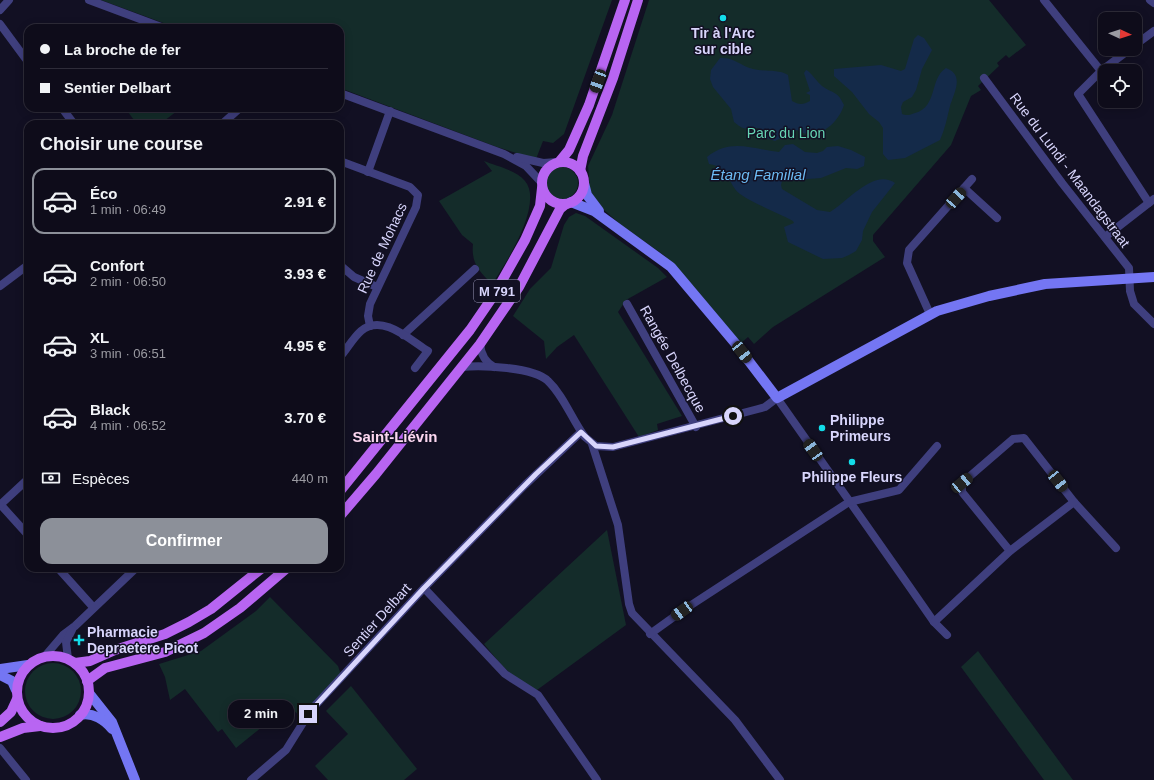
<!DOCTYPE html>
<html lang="fr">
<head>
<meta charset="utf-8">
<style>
  :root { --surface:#0e0c1a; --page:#171523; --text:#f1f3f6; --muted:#9b9ba2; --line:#2e2c39; --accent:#8c9099 }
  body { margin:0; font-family:Arial,sans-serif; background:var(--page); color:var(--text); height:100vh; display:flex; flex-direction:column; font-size:15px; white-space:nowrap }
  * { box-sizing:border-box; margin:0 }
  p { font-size:13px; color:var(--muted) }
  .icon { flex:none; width:22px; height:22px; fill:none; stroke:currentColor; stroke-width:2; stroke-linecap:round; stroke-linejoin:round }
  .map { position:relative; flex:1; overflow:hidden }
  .panel { position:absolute; left:24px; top:120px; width:320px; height:452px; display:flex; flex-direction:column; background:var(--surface); border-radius:12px; box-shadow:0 2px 10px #0003,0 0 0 1px var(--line) }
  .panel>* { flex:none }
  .banner { position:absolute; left:24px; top:24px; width:320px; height:88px; border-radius:12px; box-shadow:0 2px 10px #0003,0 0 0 1px var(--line); display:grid; align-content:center; height:88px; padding:0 16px; background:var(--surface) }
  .needle { width:26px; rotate:93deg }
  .fabs { position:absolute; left:1098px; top:12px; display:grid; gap:8px }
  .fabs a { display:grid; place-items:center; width:44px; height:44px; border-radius:8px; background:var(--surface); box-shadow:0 2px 10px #0003,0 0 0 1px var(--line); font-size:20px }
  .end { position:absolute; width:18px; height:18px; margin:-9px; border:5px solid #d8d5fc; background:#111; box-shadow:0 0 0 2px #111 }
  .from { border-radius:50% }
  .bubble { position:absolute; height:28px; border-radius:12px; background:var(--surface); box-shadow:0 2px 10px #0003,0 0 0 1px var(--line); font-size:13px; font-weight:800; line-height:28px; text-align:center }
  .car { position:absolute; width:12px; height:24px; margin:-12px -6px; border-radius:5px; box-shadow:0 0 3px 1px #0007; background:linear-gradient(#222 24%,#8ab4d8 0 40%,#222 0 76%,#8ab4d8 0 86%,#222 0) }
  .banner b { display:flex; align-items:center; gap:14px; height:38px; font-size:15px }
  .banner b+b { border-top:1px solid var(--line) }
  .banner i { width:10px; height:10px; background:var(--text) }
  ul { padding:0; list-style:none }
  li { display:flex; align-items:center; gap:12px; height:66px; margin:0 8px 6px; padding:0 8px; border:2px solid transparent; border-radius:12px }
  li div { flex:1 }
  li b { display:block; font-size:15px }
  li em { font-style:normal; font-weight:800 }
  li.on { border-color:var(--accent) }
  li>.icon { width:36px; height:36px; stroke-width:1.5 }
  h2 { padding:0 16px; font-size:18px; line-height:48px }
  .pay { display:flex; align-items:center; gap:10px; height:44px; padding:0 16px; font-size:15px }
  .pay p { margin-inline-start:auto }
  .primary-button { display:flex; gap:8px; margin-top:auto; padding:8px 16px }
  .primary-button a { flex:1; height:46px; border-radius:12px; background:var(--accent); color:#fff; font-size:16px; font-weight:800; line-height:46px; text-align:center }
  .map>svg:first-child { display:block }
  .green { fill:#142c2a }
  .water { fill:#142a49 }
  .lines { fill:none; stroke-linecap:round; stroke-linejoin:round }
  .street { stroke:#3f3f7e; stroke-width:8 }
  .secondary { stroke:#7476f3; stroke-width:10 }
  .primary { stroke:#b865f2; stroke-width:10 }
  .route { stroke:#d8d5fc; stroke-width:5 }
  .poi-dot { fill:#13dce9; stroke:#121023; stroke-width:1.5 }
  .labels { text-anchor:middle; stroke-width:3; stroke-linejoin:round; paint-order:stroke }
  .shield { fill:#121023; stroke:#9d9abb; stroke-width:1 }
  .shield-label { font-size:13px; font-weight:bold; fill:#d8d5fc }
  .poi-label { font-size:14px; font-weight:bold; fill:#d8d5fc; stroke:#121023 }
  .park-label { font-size:14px; fill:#67d6b5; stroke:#121023 }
  .street-label { font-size:14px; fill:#d8d5fc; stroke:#121023 }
  .water-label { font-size:15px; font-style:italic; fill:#6cbaf3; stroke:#121023 }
  .neighbourhood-label { font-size:15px; font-weight:bold; fill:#fcd7f0; stroke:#121023 }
</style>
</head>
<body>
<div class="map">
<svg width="1154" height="780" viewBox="0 0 1154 780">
  <rect width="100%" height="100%" fill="#121023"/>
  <g class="green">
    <polygon points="101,0 612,0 564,134 553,143 543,141 536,159 497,147 340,88 340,28 177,28"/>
    <polygon points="649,0 989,0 1026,45 1009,58 1006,55 997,63 999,66 978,86 981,90 971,96 951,145 873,235 873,241 885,257 773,327 754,344 748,337 741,343 690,282 665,256 620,224 596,203 590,190 588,166 612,115"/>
    <polygon points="125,108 181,108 160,124 137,124"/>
    <path d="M484,161C496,166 516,170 525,181C544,203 506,264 492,284C479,271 471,263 473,244L462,235L439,201L492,171Z"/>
    <circle cx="562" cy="183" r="16"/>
    <polygon points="576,213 585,216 658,268 667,277 626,300 618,312 682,416 657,424 658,430 639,437 574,335 557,347 546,359 544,341 513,316 530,289 551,268 564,225 569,217"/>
    <path d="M607,530L626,625L537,690C514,682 499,662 484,644Z"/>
    <polygon points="270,597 338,666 341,675 300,717 289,705 236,748 222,729 218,732 185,689 170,700 165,677 159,664 201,651 256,611"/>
    <polygon points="978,651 1073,780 1044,780 961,667"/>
    <circle cx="53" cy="691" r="28"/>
    <polygon points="351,686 417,769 404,780 328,780 315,766 348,734 326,711"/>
  </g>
  <g class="water">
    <path d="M918,35L924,38L932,50L922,69L916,90L912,97L903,102L901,107L902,114C907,116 910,115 915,113C938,107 929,79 946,68C965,75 954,93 950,106C947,118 945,129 940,140L905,158L888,160L883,154V128L879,122L869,114L852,92L834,76V69L881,65L901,71L905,69L914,39Z"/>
    <path d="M720,58C734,57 741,66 753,69C765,72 778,69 788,75L792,101C799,105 803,105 810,101V95L806,93L810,91L804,73L806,70L808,71C813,75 817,82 822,86C833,94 837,90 844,105C838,124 816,143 797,130L775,141L766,138C759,122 755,131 743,128C740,127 737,124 734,122L731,109L713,87L710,79L711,70Z"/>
    <path d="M793,144L805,152L817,153L823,151L827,147L838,146L851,150L865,157L864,166L857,169L846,168L821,178L782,181L781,185L782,189L817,210L830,212C847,202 874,168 895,183L872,212L863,231L862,240L856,251L849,255L842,258L823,259L788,242L784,227L794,223L793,221C777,212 754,204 740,194C727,184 731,167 709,164L707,157C731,138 751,149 779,152L785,145Z"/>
  </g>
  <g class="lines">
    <g class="street">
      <polyline points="89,0 164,28"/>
      <polyline points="1044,0 1101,71"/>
      <polyline points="1150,0 1154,3"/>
      <polyline points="0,10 9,0"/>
      <polyline points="0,24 28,62"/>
      <polyline points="1135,45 1154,31"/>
      <polyline points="1130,49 1101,71 1078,94 1149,203"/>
      <polyline points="984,78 1062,183 1129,268 1130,291 1134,304 1154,324"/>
      <polyline points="340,93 504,154 526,166 541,182"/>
      <polyline points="62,108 74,124"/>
      <polyline points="222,124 240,108"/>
      <polyline points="517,157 543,163 557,162"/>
      <polyline points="340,161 410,187 418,195 416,207 370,304 368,316 370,326"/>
      <polyline points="368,172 390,111"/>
      <polyline points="964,188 997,218"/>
      <polyline points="1105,237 1154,199"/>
      <polyline points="340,265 354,277 377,287"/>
      <polyline points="0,286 28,265"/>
      <polyline points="627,304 696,427"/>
      <polyline points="930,314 907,263 909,250 972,179"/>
      <polyline points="403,335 475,269"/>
      <path d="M480,344C481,355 485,362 494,367"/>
      <path d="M340,357C347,349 353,338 361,331C382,313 410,340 428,351L415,368"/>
      <path d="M462,367C481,365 534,367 548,381C564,396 572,420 585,437L596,446L613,447L758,409L765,407L777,398L909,586L934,622L947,635"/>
      <polyline points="592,444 618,525 629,604 632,613 735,720 780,780"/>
      <polyline points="0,504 28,535"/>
      <polyline points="1,504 28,479"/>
      <polyline points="1010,551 962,492 962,483 1013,439 1024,438 1074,502 1116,548"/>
      <polyline points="58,568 93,607"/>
      <polyline points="424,588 505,674 538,695 597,780"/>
      <polyline points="934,622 1010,551 1074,502"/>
      <polyline points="650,634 682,611 849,502 899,490 937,446"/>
      <polyline points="45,656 63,635 75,626 136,568"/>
      <polyline points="68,659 66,642 72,630"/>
      <polyline points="0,748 26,780"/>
      <polyline points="251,780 286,750 311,710 424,588 525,485 581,432"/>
    </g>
    <g class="secondary">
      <polyline points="584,183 587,195 599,211"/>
      <polyline points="571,202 594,211 671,267 735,343 777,398 937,311 989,296 1045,284 1154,277"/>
      <polyline points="0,669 28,665"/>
      <polyline points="0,675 12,681 16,690"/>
      <polyline points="89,693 112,722 135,780"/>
      <path d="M80,715C93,712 105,720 112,729"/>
    </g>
    <g class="primary">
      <polyline points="560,161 569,150 589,105 625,0"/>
      <circle cx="563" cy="183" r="21"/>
      <polyline points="580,171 583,156 613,78 638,0"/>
      <polyline points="340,491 470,330 494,295 525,240 540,206 542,188"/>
      <polyline points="340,516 376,474 480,344 519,287 560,209 566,204"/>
      <circle cx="53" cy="692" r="36"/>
      <polyline points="75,663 90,661 115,650 165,634 189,622 211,609 262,568"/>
      <polyline points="87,681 105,668 165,652 204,633 240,608 287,568"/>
      <polyline points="0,722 11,712 17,699"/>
      <polyline points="0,737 23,728 40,726"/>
    </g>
  </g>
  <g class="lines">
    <polyline class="route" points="308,714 424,588 536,474 581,432 596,446 613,447 733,416"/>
  </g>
  <g class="poi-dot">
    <circle cx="723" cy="18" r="4"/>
    <circle cx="822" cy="428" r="4"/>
    <circle cx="852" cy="462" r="4"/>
    <path d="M77 634h4v4h4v4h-4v4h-4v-4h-4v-4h4z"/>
  </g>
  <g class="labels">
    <rect class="shield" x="474" y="280" width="46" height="22" rx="3"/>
    <g class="shield-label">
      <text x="497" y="296">M 791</text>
    </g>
    <g class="poi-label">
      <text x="723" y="38">Tir à l'Arc<tspan x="723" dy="16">sur cible</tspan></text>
      <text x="830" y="425" text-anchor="start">Philippe<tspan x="830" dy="16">Primeurs</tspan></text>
      <text x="852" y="482">Philippe Fleurs</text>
      <text x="87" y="637" text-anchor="start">Pharmacie<tspan x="87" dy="16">Depraetere Picot</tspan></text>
    </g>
    <g class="park-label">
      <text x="786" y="138">Parc du Lion</text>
    </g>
    <g class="street-label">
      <text transform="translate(1070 170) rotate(53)" y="5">Rue du Lundi - Maandagstraat</text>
      <text transform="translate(382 248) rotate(-65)" y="5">Rue de Mohacs</text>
      <text transform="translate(673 359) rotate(61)" y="5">Rangée Delbecque</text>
      <text transform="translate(377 620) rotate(-48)" y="5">Sentier Delbart</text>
    </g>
    <g class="water-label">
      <text x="758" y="180">Étang Familial</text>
    </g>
    <g class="neighbourhood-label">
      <text x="395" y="442">Saint-Liévin</text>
    </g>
  </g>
</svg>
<div class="fabs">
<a><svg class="needle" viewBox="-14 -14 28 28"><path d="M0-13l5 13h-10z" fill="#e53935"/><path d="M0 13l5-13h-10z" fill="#9b9ba2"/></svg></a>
<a><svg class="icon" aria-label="locate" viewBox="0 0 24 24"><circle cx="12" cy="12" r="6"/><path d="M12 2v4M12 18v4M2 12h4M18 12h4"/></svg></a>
</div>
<i class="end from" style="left:733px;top:416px"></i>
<i class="end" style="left:308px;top:714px"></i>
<div class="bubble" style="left:228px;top:700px;width:66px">2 min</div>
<i class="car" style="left:598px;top:81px;rotate:200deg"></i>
<i class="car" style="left:956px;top:198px;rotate:42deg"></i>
<i class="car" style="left:742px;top:352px;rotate:142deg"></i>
<i class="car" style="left:813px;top:450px;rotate:325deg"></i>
<i class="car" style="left:1058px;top:481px;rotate:142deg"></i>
<i class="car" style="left:962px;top:483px;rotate:50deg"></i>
<i class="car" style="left:682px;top:611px;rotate:234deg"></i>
<div class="banner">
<b><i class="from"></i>La broche de fer</b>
<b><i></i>Sentier Delbart</b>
</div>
<section class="panel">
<h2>Choisir une course</h2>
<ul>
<li class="on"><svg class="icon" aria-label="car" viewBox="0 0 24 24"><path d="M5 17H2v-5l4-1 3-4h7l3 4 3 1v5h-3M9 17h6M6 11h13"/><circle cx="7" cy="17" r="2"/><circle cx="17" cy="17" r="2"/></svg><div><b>Éco</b><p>1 min · 06:49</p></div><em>2.91 €</em></li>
<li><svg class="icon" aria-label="car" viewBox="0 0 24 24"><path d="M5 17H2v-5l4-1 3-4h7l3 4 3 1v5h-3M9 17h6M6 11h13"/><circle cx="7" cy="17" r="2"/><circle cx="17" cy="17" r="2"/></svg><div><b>Confort</b><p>2 min · 06:50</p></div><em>3.93 €</em></li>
<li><svg class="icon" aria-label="car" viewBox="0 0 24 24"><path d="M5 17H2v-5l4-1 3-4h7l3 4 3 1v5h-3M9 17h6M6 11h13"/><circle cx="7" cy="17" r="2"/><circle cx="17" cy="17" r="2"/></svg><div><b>XL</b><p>3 min · 06:51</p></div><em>4.95 €</em></li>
<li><svg class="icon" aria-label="car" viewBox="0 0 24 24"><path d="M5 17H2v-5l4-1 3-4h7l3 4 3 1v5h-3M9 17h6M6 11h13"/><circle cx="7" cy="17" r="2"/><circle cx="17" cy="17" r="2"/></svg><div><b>Black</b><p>4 min · 06:52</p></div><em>3.70 €</em></li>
</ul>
<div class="pay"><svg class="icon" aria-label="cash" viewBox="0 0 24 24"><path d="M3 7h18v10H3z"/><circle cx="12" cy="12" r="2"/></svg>Espèces<p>440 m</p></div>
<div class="primary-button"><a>Confirmer</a></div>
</section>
</div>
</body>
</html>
